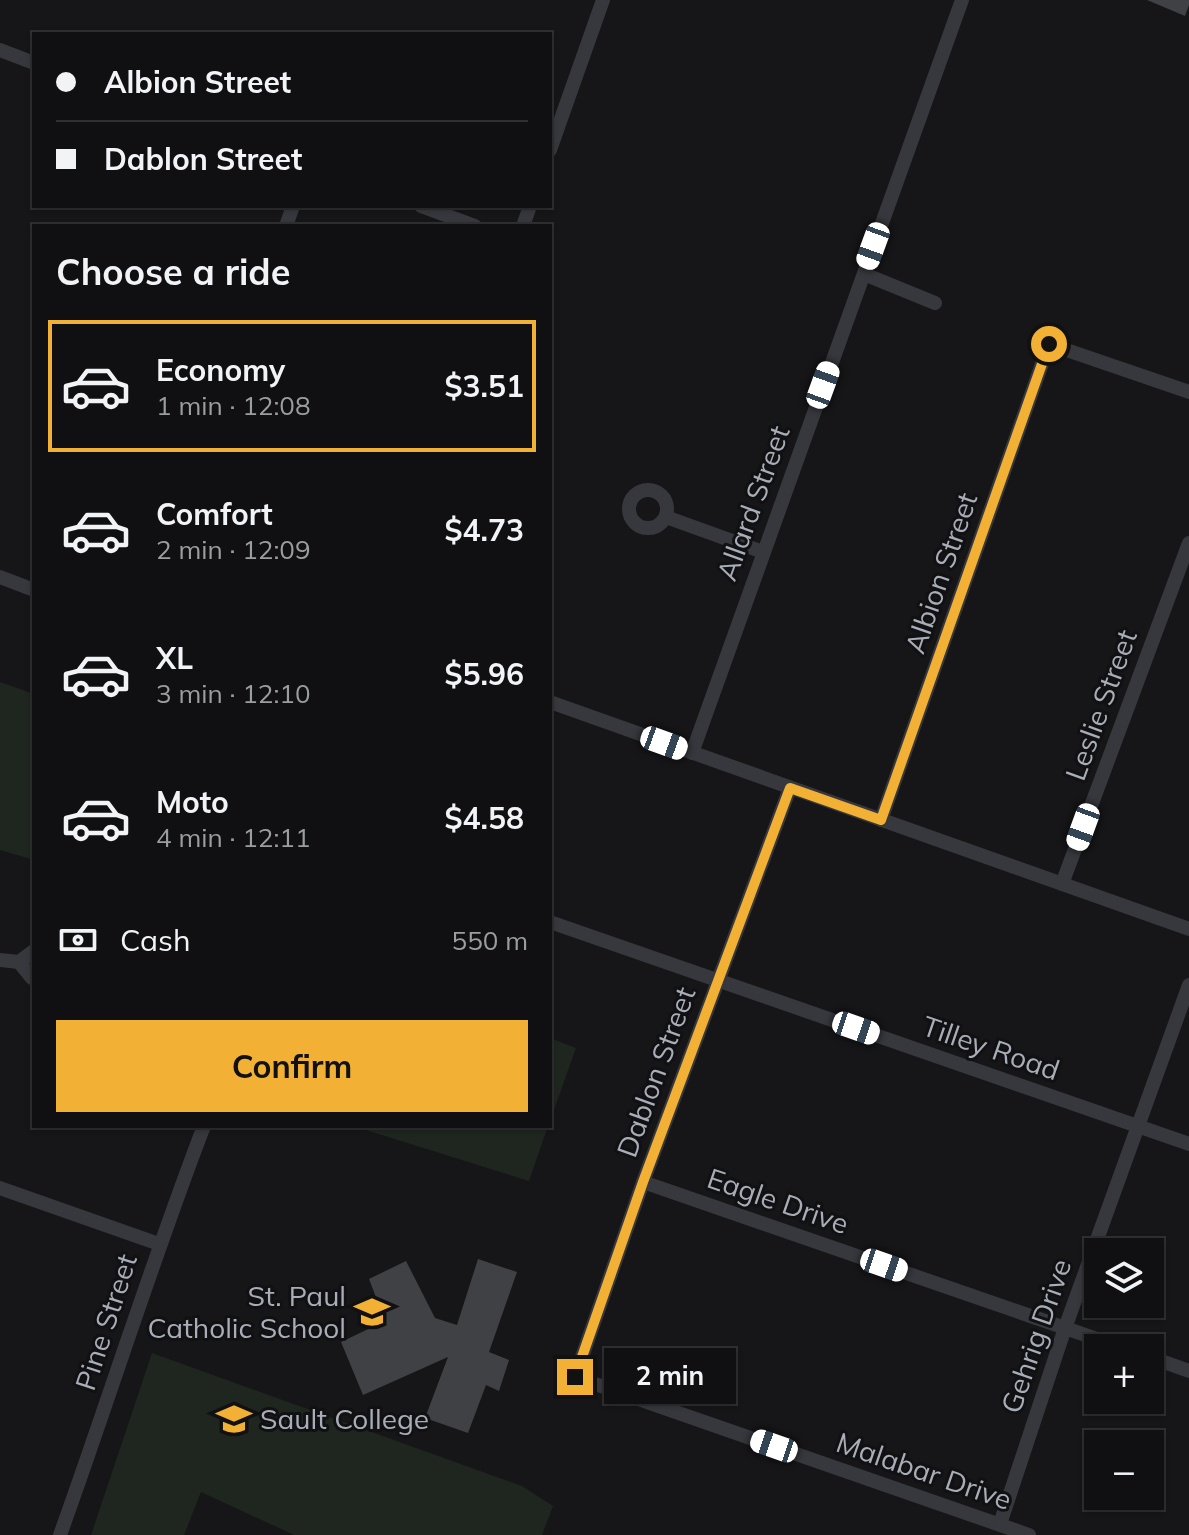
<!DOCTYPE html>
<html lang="en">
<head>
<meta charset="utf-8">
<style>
  :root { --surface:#101012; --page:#1e1e20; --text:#f1f3f6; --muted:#9c9d9f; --line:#303032; --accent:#f2b134 }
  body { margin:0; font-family:Mulish,sans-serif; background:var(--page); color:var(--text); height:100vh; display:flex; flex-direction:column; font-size:30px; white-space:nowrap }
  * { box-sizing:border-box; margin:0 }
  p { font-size:26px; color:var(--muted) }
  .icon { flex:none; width:44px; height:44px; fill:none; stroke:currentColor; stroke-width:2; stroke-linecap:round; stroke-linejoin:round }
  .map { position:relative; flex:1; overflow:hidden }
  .side { position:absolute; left:32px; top:224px; width:520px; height:904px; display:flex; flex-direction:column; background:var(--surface); border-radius:0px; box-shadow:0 2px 6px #0004,0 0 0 2px var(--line) }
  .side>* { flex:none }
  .hud { position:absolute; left:32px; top:32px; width:520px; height:176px; border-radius:0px; box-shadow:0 2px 6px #0004,0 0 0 2px var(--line); display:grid; align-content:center; height:176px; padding:0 24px; background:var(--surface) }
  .fabs { position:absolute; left:1084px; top:1238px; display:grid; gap:16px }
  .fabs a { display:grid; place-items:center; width:80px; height:80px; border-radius:0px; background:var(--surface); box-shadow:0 2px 6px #0004,0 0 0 2px var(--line); font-size:40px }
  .end { position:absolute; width:36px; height:36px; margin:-18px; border:10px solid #f2b134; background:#111; box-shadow:0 0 0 4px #111 }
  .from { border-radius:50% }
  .bubble { position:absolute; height:56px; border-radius:0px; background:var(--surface); box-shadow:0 2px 6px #0004,0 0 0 2px var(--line); font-size:26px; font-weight:700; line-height:56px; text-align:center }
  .car { position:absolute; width:24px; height:48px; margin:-24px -12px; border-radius:10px; box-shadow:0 0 6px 2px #0007; background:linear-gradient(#fff 24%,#345 0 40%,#fff 0 76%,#345 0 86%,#fff 0) }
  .hud b { display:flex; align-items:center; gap:28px; height:76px; font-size:30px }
  .hud b+b { border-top:2px solid var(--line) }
  .hud i { width:20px; height:20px; background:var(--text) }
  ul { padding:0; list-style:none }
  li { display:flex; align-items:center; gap:24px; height:132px; margin:0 16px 12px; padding:0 8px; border:4px solid transparent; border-radius:0px }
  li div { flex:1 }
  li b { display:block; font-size:30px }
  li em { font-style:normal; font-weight:700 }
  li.active { border-color:var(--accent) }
  li>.icon { width:72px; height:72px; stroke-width:1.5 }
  h2 { padding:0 24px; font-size:36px; line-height:96px }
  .pay { display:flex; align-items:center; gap:20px; height:88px; padding:0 24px; font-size:30px }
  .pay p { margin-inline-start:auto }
  .action { display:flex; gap:16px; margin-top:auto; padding:16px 24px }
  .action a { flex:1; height:92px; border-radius:0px; background:var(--accent); color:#111; font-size:32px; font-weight:700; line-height:92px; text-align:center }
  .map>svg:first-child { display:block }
  .green { fill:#1e261f }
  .building { fill:#404145 }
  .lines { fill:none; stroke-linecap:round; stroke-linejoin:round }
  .minor { stroke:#37383d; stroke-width:14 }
  .route { stroke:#f2b134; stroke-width:10 }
  .labels { text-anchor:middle; stroke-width:6; stroke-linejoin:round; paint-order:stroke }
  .street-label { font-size:28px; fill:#a8adb8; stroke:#111113 }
  .poi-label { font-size:28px; fill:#a8adb8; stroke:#111113; text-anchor:end }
</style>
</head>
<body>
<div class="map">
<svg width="1189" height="1535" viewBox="0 0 1189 1535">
  <rect width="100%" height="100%" fill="#161618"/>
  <g class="green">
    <polygon points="0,682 34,694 34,860 0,850"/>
    <polygon points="550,1038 576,1048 550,1121"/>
    <polygon points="353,1126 548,1126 529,1181"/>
    <polygon points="152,1353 522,1486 553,1506 542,1535 294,1535 201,1492 184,1535 91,1535"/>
  </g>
  <g class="building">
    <polygon points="1147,0 1189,0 1189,5 1185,16"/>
    <polygon points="478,1259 517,1272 489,1352 509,1360 499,1391 486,1385 468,1433 425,1418 448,1357 363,1395 341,1342 385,1321 369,1279 406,1261 435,1318 457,1325"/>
  </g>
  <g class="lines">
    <g class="minor">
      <polyline points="0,50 34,63"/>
      <polyline points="550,150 603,0"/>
      <polyline points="421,206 475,226"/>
      <polyline points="286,226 293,206"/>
      <polyline points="523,226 530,206"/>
      <polyline points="864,274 935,303"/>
      <circle cx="648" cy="509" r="19"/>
      <polyline points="666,517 763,552"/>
      <polyline points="0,577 34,590"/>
      <polyline points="550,702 1189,929"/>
      <polyline points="692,753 962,0"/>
      <polyline points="790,788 643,1182 575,1377 1029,1535"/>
      <polyline points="881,820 1049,344 1189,392"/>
      <polyline points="1062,884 1189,543"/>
      <polyline points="550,922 1189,1144"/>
      <polyline points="0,960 19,962 34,951"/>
      <polyline points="19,962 32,978"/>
      <polyline points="643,1182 1123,1348"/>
      <polyline points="0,1188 159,1244"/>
      <polyline points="1150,1357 1189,1371"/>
      <polyline points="1000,1524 1065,1328 1189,985"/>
      <path d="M60,1535C109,1399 152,1261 204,1126"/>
    </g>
  </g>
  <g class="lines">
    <polyline class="route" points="575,1377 643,1182 790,788 881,820 1049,344"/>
  </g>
  <defs>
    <g id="school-bare" transform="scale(2.76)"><path d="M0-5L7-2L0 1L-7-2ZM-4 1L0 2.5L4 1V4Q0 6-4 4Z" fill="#f2b134" stroke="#111113" stroke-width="2.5" paint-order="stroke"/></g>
    <g id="university-bare" transform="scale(2.76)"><path d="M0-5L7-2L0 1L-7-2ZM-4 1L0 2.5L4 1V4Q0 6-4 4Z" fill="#f2b134" stroke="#111113" stroke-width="2.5" paint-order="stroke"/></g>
  </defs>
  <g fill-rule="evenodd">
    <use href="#school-bare" x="372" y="1312"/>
    <use href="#university-bare" x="234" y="1419"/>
  </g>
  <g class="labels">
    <g class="street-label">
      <text transform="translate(753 503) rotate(-70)" y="10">Allard Street</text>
      <text transform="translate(941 573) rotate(-71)" y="10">Albion Street</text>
      <text transform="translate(1101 705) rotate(-70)" y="10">Leslie Street</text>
      <text transform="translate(991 1048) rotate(19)" y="10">Tilley Road</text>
      <text transform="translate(656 1072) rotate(-70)" y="10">Dablon Street</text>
      <text transform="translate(778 1201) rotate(19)" y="10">Eagle Drive</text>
      <text transform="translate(106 1322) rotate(-72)" y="10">Pine Street</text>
      <text transform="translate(1036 1336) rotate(-71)" y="10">Gehrig Drive</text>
      <text transform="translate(924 1471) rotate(19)" y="10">Malabar Drive</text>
    </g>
    <g class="poi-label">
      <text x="346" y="1306">St. Paul<tspan x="346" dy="32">Catholic School</tspan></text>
      <text x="260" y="1429" text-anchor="start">Sault College</text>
    </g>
  </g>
</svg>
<div class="fabs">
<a><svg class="icon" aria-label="layers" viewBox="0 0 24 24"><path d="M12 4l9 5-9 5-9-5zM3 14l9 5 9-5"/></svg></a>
<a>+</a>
<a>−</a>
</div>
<i class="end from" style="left:1049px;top:344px"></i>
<i class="end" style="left:575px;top:1377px"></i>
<div class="bubble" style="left:604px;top:1348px;width:132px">2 min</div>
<i class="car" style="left:873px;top:246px;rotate:200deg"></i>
<i class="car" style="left:823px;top:385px;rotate:20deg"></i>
<i class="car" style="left:664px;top:743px;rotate:110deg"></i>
<i class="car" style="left:1083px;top:827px;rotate:200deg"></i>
<i class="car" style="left:856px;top:1028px;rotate:109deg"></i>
<i class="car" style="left:884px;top:1265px;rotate:109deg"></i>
<i class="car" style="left:774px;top:1446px;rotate:289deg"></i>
<div class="hud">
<b><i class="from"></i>Albion Street</b>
<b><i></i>Dablon Street</b>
</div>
<section class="side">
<h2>Choose a ride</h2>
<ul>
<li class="active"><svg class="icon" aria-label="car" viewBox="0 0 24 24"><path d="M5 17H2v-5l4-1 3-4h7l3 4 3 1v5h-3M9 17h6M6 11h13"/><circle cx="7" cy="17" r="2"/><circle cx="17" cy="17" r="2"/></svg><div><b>Economy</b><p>1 min · 12:08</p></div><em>$3.51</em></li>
<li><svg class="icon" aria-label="car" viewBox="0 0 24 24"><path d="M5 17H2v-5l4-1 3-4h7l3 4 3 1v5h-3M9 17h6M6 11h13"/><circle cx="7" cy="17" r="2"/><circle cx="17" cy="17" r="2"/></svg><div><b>Comfort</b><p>2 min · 12:09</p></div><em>$4.73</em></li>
<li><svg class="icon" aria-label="car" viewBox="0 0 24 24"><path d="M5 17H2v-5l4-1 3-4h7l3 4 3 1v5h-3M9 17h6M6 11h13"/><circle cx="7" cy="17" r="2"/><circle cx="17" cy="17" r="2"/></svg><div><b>XL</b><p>3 min · 12:10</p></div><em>$5.96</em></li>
<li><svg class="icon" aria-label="car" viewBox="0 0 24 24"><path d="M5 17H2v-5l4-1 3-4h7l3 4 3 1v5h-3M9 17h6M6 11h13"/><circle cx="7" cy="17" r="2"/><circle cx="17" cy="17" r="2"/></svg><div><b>Moto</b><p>4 min · 12:11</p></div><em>$4.58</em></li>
</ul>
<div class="pay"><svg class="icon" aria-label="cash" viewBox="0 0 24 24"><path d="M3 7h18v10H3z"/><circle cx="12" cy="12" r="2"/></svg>Cash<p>550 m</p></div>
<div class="action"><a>Confirm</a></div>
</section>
</div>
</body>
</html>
